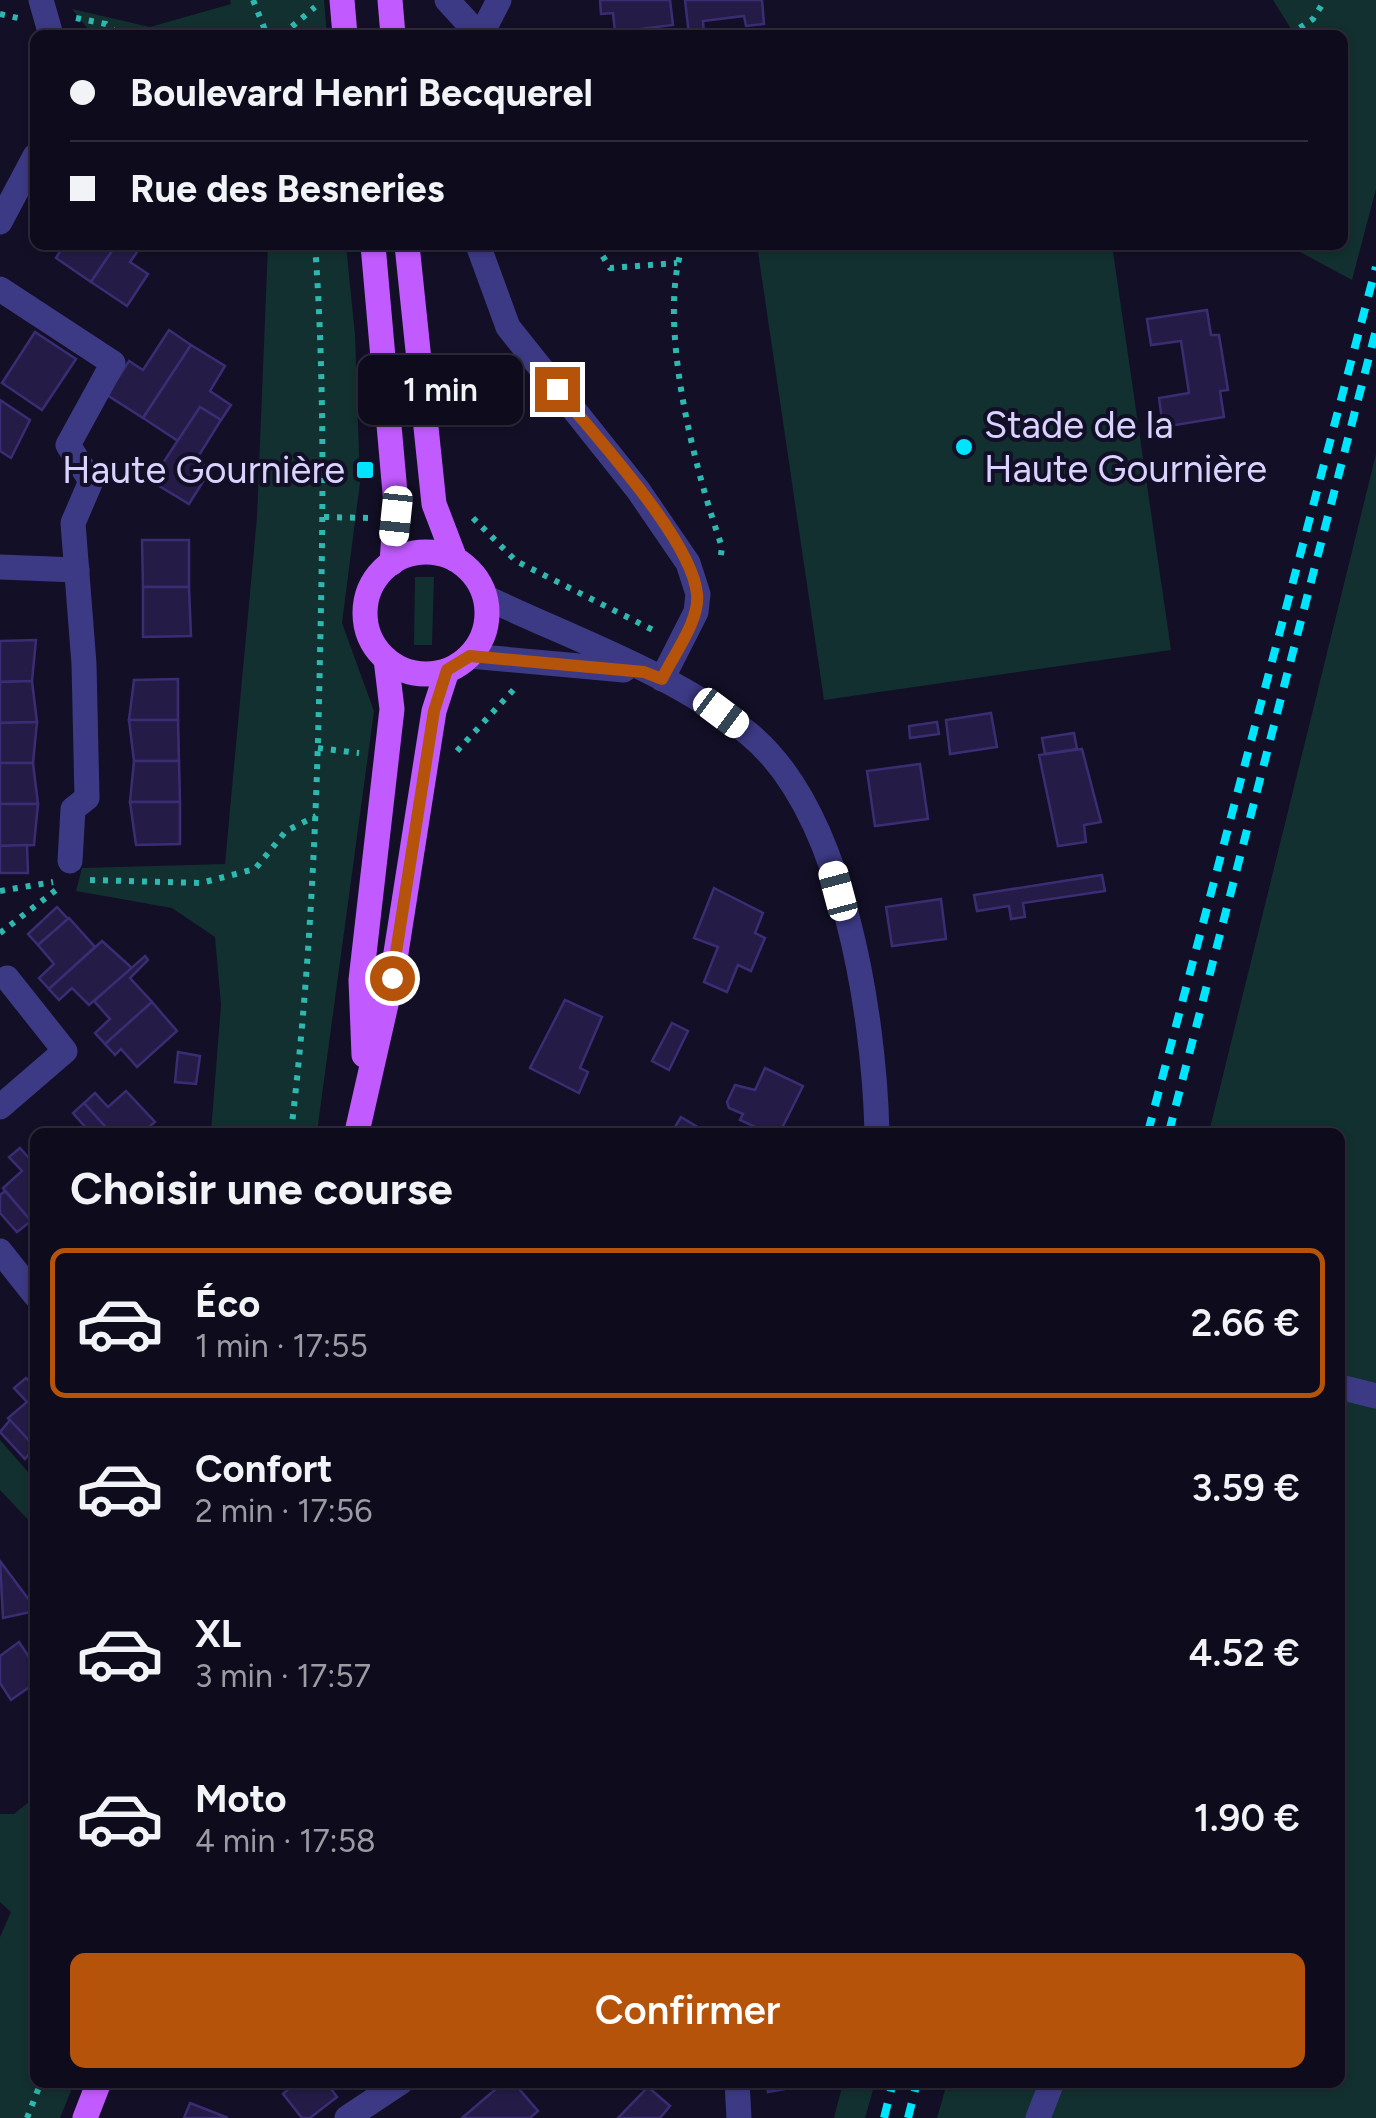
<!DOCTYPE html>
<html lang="fr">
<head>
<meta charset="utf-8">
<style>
  :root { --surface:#0e0b1c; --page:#171425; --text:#f1f3f6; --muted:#9b9ba3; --line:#2e2b3b; --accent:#b45309 }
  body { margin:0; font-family:Figtree,sans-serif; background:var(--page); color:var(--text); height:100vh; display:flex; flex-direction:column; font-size:38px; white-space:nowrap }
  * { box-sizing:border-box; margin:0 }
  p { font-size:32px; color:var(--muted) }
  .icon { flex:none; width:55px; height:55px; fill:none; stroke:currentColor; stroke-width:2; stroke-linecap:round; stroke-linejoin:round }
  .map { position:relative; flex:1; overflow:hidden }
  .panel { position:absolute; left:30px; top:1128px; width:1315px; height:960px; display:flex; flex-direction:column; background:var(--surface); border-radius:15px; box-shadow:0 2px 8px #0004,0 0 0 2px var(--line) }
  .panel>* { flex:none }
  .top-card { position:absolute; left:30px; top:30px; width:1318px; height:220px; border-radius:15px; box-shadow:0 2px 8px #0004,0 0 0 2px var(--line); display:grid; align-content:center; height:220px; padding:0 40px; background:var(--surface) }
  .end { position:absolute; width:45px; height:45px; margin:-22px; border:12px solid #b45309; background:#fff; box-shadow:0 0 0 5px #fff }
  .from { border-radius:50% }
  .bubble { position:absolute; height:70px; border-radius:15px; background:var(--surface); box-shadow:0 2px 8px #0004,0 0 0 2px var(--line); font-size:32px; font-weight:600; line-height:70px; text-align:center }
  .car { position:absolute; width:30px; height:60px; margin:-30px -15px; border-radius:12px; box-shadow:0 0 8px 2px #0007; background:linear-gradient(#fff 24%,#345 0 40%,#fff 0 76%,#345 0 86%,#fff 0) }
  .top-card b { display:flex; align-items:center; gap:35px; height:95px; font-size:38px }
  .top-card b+b { border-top:2px solid var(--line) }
  .top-card i { width:25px; height:25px; background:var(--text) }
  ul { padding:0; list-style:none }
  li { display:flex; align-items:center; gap:30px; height:150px; margin:0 20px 15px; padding:0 20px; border:5px solid transparent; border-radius:15px }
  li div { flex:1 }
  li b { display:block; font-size:38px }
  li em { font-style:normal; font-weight:600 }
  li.on { border-color:var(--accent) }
  li>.icon { width:90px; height:90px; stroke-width:1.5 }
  h2 { padding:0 40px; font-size:45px; line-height:120px }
  .action { display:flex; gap:20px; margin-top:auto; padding:20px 40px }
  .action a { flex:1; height:115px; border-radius:15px; background:var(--accent); color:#fff; font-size:40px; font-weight:600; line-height:115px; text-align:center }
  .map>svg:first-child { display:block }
  .green { fill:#12302f }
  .building { fill:#241b47; stroke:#3b2d73; stroke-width:2.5 }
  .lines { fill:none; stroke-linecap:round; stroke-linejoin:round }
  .path { stroke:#2fb8b0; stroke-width:6; stroke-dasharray:5 8; stroke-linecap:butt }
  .minor { stroke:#3d3a85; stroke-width:25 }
  .major { stroke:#c25bff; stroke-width:25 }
  .rail { stroke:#00e5ff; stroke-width:8; stroke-dasharray:15 12; stroke-linecap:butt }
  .route { stroke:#b45309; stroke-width:12 }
  .poi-dot { fill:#00e5ff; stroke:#130f26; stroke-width:4 }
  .labels { text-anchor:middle; stroke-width:8; stroke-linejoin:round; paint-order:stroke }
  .poi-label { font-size:38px; fill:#d9d4ff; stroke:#130f26; text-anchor:start }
</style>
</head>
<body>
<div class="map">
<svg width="1376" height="2118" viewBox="0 0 1376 2118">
  <rect width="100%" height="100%" fill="#130f26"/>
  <g class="green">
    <polygon points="230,0 324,0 327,35 106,35 88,29 72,9 150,27 231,4"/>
    <polygon points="1273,0 1376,0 1376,189 1352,280 1287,245 1342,245 1342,35 1295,35"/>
    <polygon points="268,245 346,245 355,335 360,483 342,623 374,711 317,1132 211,1132 221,1005 215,937 172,908 76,891 82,868 225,864 257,517"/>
    <polygon points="757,245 1112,245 1171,650 824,700"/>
    <polygon points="1376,454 1376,2118 937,2118 947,2083 1340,2082 1340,1132 1209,1132"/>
    <polygon points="415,577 434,577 432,645 414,645"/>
    <polygon points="0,1440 35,1480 35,1527 0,1490"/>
    <polygon points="35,1797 35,2082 74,2083 60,2118 0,2118 0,1937 11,1912 0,1902 0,1814 14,1814"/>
    <polygon points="843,2083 875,2083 865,2118 834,2118"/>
  </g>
  <g class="building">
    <polygon points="600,0 670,0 673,25 615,32 613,13 601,14"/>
    <polygon points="685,0 762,0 764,24 746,26 744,16 703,21 704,35 689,35"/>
    <polygon points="64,245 116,245 91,282 56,258"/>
    <polygon points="116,245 142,245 130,262 148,274 127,306 91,282"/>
    <polygon points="1207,310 1211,335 1219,335 1228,390 1220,391 1224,417 1163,427 1159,398 1189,393 1181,341 1151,345 1147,319"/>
    <polygon points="169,330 191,345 143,418 107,395 129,361 143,370"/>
    <polygon points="35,332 76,359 42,410 2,383"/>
    <polygon points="191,345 225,366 210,391 231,405 221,420 200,407 178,441 143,418"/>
    <polygon points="0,400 30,420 11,458 0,451"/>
    <polygon points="200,407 221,420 196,460 211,469 189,504 151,481"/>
    <polygon points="142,540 189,540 189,587 143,587"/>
    <polygon points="143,587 189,587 191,636 143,637"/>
    <polygon points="36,640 32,681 0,682 0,641"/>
    <polygon points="178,679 178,720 129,720 134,680"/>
    <polygon points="32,681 37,722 0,723 0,682"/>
    <polygon points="991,713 997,747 950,754 946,720"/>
    <polygon points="129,720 178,720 179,761 134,761"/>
    <polygon points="37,722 33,763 0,763 0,723"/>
    <polygon points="937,722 939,734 910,738 909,726"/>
    <polygon points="1074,733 1077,749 1045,754 1042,738"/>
    <polygon points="1082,749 1101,822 1084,825 1086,842 1058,846 1039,755"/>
    <polygon points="134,761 179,761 180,802 130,802"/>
    <polygon points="0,763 33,763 38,804 0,804"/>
    <polygon points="920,764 928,819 875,826 867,771"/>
    <polygon points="130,802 180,802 180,844 136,845"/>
    <polygon points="0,804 38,804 34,845 0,846"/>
    <polygon points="27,845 28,873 0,873 0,846"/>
    <polygon points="1102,875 1105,891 1023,903 1025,917 1011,919 1009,906 977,911 974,895"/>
    <polygon points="714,888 763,913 755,933 765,938 751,971 738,965 727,992 704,982 718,947 694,938"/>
    <polygon points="941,899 946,939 892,946 886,907"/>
    <polygon points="57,907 68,919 38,945 28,934"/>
    <polygon points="69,918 95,947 49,989 39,978 54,964 38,945"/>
    <polygon points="102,941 132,968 89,1005 72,988 59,1000 49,989"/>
    <polygon points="145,956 148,960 130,978 152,1002 105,1044 95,1033 110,1019 94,1001"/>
    <polygon points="565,1000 602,1017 580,1068 588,1072 579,1093 530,1068"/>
    <polygon points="152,1002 177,1031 137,1067 121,1049 115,1055 105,1044"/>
    <polygon points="672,1023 688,1031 669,1070 652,1061"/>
    <polygon points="178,1052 200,1056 196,1084 175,1082"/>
    <polygon points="765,1068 803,1086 780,1132 766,1132 740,1120 743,1114 729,1108 727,1102 735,1085 755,1090"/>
    <polygon points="126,1091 155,1122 143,1132 110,1132 84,1103 95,1093 108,1107"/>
    <polygon points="84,1103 110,1132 80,1132 86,1128 73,1113"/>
    <polygon points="681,1117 706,1132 672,1132"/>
    <polygon points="20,1148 35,1165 31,1221 3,1188 22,1171 9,1157"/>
    <polygon points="5,1191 31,1221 17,1232 0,1213 0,1195"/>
    <polygon points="26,1378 35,1387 35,1447 8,1418 27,1402 14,1388"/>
    <polygon points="10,1420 35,1447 25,1459 0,1432"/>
    <polygon points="0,1561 35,1608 35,1611 3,1618"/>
    <polygon points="19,1642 35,1666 35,1683 11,1700 0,1683 0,1656"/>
    <polygon points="296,2082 326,2082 337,2097 310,2118 302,2118 283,2094"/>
    <polygon points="504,2082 513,2082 538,2111 530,2118 462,2118"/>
    <polygon points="766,2082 824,2082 768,2092"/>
    <polygon points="648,2087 670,2106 660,2118 618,2118"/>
    <polygon points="190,2103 228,2118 184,2118"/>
  </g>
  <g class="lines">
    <g class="path">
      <polyline points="253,0 267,35"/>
      <polyline points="0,14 18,18"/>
      <polyline points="76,18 106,24 119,35"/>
      <polyline points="282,35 315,7"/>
      <polyline points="1289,35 1313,19 1325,0"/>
      <polyline points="596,245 610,268 677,263"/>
      <path d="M683,245C656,323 695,470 722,547L720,562"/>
      <polyline points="324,517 370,518"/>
      <polyline points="473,518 516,561 655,631"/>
      <polyline points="318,748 359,753"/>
      <polyline points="457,751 516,687"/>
      <polyline points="90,880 201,883 255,869 286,831 316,816"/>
      <polyline points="0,891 53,882"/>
      <polyline points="0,933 60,887"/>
      <path d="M291,1132C310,974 317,815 320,655C323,518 325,381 315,245"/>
      <polyline points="27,2118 41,2082"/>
    </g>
    <g class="minor">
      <polyline points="41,0 51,35"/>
      <polyline points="447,0 479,35"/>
      <polyline points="481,35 499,0"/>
      <polyline points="0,222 35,156"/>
      <polyline points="478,245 508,327 638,490 688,563 698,594 696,612 662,679"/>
      <polyline points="0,289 113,363 68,445 91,481 73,523 84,664 87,798 73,809 70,861"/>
      <polyline points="0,567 77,570"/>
      <path d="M485,597C573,639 673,673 749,734C844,812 874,1015 877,1132"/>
      <polyline points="470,656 624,670"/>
      <polyline points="0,1107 65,1051 7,978"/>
      <polyline points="0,1251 35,1295"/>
      <polyline points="1340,1387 1376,1396"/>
      <polyline points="737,2082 739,2118"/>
      <polyline points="347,2118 401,2082"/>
      <polyline points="1038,2118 1052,2082"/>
    </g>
    <g class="major">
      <polyline points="342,0 345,35"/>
      <polyline points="390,0 393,35"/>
      <polyline points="373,245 396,504 392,563"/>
      <polyline points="407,245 434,504 455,559"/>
      <circle cx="426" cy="613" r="61"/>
      <polyline points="364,1055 361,980 392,709 386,659"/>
      <polyline points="357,1132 392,978 434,711 447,671"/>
      <polyline points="85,2118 99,2082"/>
    </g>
    <g class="rail">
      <polyline points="1148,1132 1376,267"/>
      <polyline points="1169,1132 1376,330"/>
      <polyline points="884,2118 893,2082"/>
      <polyline points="908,2118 917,2082"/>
    </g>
  </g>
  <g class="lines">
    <path class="route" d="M392,978L434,711L447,670L470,656L644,672L662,679C673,655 700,621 697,594C692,539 593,434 557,389"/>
  </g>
  <g class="poi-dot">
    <circle cx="964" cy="447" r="10"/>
    <rect x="355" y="460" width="20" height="20" rx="5"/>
  </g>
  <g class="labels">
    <g class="poi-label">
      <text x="984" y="438">Stade de la<tspan x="984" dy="44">Haute Gournière</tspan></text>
      <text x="345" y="483" text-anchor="end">Haute Gournière</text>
    </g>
  </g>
</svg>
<i class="end from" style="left:392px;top:978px"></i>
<i class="end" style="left:557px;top:389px"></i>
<div class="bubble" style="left:358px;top:355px;width:165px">1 min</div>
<i class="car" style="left:396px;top:516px;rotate:186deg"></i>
<i class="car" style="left:721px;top:713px;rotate:127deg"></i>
<i class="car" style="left:838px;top:891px;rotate:345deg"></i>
<div class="top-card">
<b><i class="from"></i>Boulevard Henri Becquerel</b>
<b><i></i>Rue des Besneries</b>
</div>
<section class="panel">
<h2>Choisir une course</h2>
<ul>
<li class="on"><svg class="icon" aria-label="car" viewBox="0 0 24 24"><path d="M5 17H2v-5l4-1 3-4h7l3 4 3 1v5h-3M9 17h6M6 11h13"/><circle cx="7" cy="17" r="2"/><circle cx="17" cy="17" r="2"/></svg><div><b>Éco</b><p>1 min · 17:55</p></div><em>2.66 €</em></li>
<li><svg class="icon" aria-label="car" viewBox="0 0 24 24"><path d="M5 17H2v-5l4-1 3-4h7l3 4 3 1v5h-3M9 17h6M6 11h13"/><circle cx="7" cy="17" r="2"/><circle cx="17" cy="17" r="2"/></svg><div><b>Confort</b><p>2 min · 17:56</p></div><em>3.59 €</em></li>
<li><svg class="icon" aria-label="car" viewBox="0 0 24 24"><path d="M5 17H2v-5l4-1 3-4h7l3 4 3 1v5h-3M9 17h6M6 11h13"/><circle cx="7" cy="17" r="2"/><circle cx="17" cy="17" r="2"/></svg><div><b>XL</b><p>3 min · 17:57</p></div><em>4.52 €</em></li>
<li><svg class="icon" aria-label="car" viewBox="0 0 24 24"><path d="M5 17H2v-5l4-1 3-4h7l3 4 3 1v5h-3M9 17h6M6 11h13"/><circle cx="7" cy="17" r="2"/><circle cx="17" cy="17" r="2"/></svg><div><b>Moto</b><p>4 min · 17:58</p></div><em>1.90 €</em></li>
</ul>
<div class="action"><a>Confirmer</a></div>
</section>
</div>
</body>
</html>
